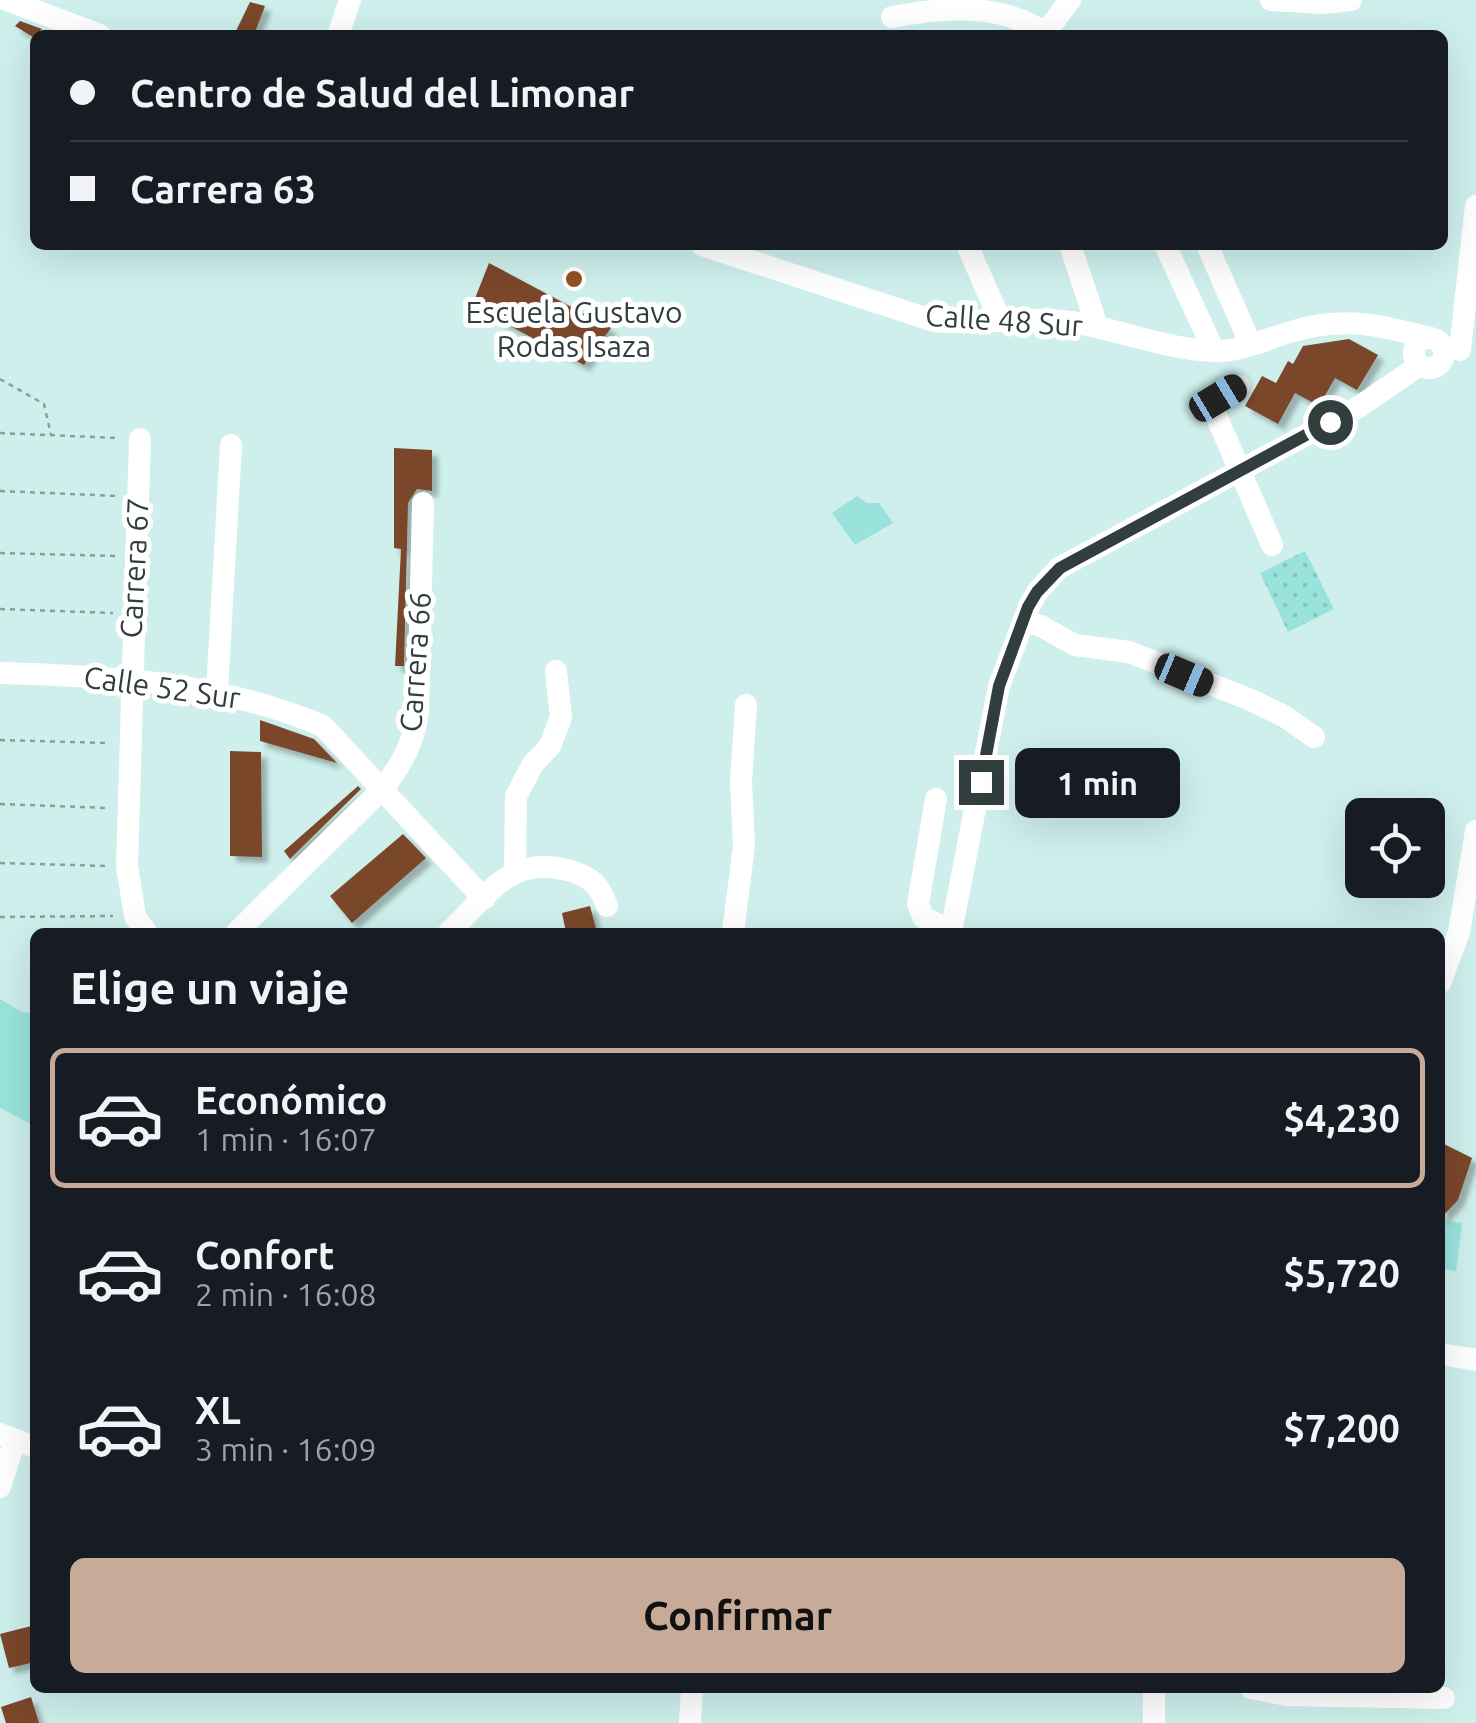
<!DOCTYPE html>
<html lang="es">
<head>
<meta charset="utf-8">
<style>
  :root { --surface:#171b24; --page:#242831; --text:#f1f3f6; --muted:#9ea1a6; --line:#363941; --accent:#c8aa98 }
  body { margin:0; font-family:Ubuntu,sans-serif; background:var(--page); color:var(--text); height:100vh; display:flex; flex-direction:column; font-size:38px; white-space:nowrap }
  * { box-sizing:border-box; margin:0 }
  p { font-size:32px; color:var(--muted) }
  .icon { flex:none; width:55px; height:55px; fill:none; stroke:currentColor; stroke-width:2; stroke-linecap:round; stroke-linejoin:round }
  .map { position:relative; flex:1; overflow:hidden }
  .panel { position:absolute; left:30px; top:928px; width:1415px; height:765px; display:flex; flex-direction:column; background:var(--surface); border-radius:15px; box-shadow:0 10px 40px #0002 }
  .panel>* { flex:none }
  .top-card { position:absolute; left:30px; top:30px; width:1418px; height:220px; border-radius:15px; box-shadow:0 10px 40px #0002; display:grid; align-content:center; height:220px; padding:0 40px; background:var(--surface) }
  .buttons { position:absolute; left:1345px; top:798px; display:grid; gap:20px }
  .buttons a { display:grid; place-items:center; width:100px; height:100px; border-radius:15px; background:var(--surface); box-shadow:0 10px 40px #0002; font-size:50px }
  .end { position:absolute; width:45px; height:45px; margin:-22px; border:12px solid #313e3d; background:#fff; box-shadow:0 0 0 5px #fff }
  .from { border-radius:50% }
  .bubble { position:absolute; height:70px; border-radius:15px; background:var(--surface); box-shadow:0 10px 40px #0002; font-size:32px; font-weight:700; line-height:70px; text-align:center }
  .car { position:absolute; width:30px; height:60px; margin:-30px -15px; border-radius:12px; box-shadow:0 0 8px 2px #0007; background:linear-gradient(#222 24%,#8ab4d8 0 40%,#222 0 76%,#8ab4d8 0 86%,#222 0) }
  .top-card b { display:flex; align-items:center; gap:35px; height:95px; font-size:38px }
  .top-card b+b { border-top:2px solid var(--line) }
  .top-card i { width:25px; height:25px; background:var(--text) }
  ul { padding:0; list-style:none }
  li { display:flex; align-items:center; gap:30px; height:140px; margin:0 20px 15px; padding:0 20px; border:5px solid transparent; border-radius:15px }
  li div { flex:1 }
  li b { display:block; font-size:38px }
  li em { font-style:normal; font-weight:700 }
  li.current { border-color:var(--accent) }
  li>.icon { width:90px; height:90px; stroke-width:1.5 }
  h2 { padding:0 40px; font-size:45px; line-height:120px }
  .action { display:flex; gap:20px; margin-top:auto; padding:20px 40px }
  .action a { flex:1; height:115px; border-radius:15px; background:var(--accent); color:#111; font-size:40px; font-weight:700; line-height:115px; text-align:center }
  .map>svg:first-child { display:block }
  .grass { fill:#9ae3dd }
  .park { fill:url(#park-dots) }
  .building { fill:#7a4729; filter:url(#shadow) }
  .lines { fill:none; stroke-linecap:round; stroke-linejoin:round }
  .path { stroke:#88a09e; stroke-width:2.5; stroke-dasharray:5 5; stroke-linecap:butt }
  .minor { stroke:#fff; stroke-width:22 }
  .route { stroke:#313e3d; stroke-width:12 }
  .poi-dot { fill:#955025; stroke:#fff; stroke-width:4 }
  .labels { text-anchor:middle; stroke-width:10; stroke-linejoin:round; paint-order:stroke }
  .poi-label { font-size:30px; fill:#313e3d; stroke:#fff }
  .street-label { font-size:30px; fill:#313e3d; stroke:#fff }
</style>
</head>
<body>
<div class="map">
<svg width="1476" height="1723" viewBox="0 0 1476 1723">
  <defs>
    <pattern id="park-dots" width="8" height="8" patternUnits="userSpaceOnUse" patternTransform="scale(2.5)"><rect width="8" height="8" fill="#9ae3dd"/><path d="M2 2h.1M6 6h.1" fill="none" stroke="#85c4bf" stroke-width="1.8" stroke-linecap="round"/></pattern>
    <filter id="shadow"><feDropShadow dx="6" dy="6" stdDeviation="2.5" flood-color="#0004"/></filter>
  </defs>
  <rect width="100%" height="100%" fill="#ceefec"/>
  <g class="grass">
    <polygon points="857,496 867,503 879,503 893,523 855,545 832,513"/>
    <polygon points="0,999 20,1011 35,1014 35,1126 0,1108"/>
    <polygon points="1440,1220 1462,1223 1456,1271 1440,1269"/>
  </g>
  <polygon class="park" points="1305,551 1334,609 1288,632 1260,573"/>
  <g class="building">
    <polygon points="250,2 265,6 254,35 234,35"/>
    <polygon points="20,21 42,29 33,37 15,26"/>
    <polygon points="489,263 611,328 584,365 472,306"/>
    <polygon points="1349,339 1378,355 1357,390 1335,378 1319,406 1295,393 1278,424 1245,406 1262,376 1276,383 1288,361 1293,364 1303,346"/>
    <polygon points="394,448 432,450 432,491 417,489 408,503 404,666 395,666 401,549 394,548"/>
    <polygon points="260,720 314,739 337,763 260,741"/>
    <polygon points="230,751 261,752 262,857 230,856"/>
    <polygon points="358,786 361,789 290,859 284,851"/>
    <polygon points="403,834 426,858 352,923 330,896"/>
    <polygon points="590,906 597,932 566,932 562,913"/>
    <polygon points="1440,1142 1472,1158 1458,1200 1440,1219"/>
    <polygon points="35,1625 35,1662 9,1668 0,1634"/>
    <polygon points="31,1697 39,1723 6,1723 1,1707"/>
  </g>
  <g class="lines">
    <g class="path">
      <polyline points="0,379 44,404 51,435"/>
      <polyline points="0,433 118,438"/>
      <polyline points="0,491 118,496"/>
      <polyline points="0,553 118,556"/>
      <polyline points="0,609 113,613"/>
      <polyline points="0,740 108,743"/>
      <polyline points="0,804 108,808"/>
      <polyline points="0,863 108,866"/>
      <polyline points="0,917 113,916"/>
    </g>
    <g class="minor">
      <polyline points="7,0 100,35"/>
      <polyline points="1271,0 1323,3 1351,0"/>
      <path d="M892,17C946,7 1001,2 1049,35"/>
      <polyline points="1046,32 1070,0"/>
      <polyline points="338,35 350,0"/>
      <path d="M702,245L934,321C980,325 1025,316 1071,322C1119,329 1164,349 1213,351C1241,352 1268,338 1294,331C1344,316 1381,325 1429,338"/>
      <polyline points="967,245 1000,320"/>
      <polyline points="1070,245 1097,326"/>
      <polyline points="1165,245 1214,351"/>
      <polyline points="1207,245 1251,345"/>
      <circle cx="1429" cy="353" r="15"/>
      <polyline points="1460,350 1476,206"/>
      <polyline points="1239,386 1218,398 1215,413 1272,545"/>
      <polyline points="140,439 127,866 135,916 146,932"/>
      <polyline points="1024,621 1041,626 1075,645 1129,652 1251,700 1284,716 1314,737"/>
      <path d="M0,673C112,676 219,682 323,726L484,899"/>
      <polyline points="217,691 231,445"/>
      <polyline points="936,799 918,904 923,917 951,931"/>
      <polyline points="515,870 516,796 533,764 550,746 561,717 556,671"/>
      <path d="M237,932L383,788C403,763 413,743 418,713L423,503"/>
      <path d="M449,932C491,893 509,854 571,871C593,878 599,885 607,906"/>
      <polyline points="733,932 744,846 741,781 746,705"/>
      <polyline points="951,932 999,686 1029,607 1037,592 1059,568 1360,406 1420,365"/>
      <polyline points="1440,983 1459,932 1476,831"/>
      <polyline points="1440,1354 1476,1360"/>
      <polyline points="0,1434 35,1447"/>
      <polyline points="0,1487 15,1440"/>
      <polyline points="1154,1688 1154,1723"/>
      <polyline points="1251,1688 1287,1695 1444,1698"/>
      <polyline points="690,1723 692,1688"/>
    </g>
  </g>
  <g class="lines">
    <polyline class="route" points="981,782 999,686 1028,607 1037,592 1060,568 1330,422"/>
  </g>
  <circle class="poi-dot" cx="574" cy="279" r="10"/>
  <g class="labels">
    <g class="poi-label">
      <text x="574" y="323">Escuela Gustavo<tspan x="574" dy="34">Rodas Isaza</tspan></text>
    </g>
    <g class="street-label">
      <text transform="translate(1004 321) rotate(4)" y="10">Calle 48 Sur</text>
      <text transform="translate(135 568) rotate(-87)" y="10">Carrera 67</text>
      <text transform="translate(416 662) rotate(-86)" y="10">Carrera 66</text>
      <text transform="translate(162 688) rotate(8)" y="10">Calle 52 Sur</text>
    </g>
  </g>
</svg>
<div class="buttons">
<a><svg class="icon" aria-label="locate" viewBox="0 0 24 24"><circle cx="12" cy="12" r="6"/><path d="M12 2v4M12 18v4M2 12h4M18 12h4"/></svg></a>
</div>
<i class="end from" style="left:1330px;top:422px"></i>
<i class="end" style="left:981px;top:782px"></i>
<div class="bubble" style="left:1015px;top:748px;width:165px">1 min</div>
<i class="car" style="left:1218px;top:398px;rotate:59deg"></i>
<i class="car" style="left:1184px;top:675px;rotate:113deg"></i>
<div class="top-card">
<b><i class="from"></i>Centro de Salud del Limonar</b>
<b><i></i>Carrera 63</b>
</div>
<section class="panel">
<h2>Elige un viaje</h2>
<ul>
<li class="current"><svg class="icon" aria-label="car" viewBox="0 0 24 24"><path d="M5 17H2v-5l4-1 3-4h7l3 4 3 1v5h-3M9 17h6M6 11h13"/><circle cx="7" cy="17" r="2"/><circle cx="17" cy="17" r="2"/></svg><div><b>Económico</b><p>1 min · 16:07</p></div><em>$4,230</em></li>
<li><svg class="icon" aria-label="car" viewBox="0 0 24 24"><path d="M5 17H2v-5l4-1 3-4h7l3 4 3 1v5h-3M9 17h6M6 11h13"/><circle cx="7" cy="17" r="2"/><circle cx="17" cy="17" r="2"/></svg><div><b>Confort</b><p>2 min · 16:08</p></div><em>$5,720</em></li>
<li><svg class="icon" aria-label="car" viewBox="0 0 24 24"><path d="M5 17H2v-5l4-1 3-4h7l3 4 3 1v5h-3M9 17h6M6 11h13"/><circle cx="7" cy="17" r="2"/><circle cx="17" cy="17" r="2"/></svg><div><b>XL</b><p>3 min · 16:09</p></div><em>$7,200</em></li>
</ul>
<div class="action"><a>Confirmar</a></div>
</section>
</div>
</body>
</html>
